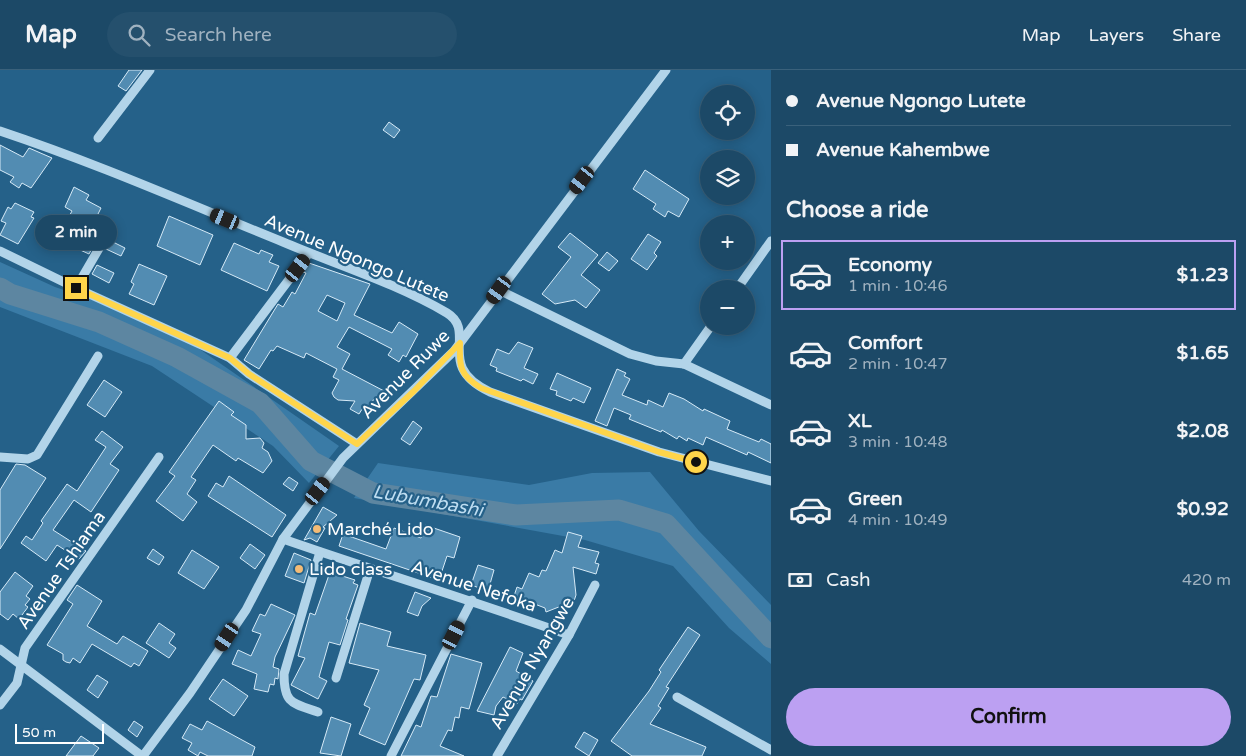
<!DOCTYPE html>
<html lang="en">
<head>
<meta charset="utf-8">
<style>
  :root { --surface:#1c4967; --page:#25506d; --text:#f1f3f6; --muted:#a0b2c0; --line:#3a617b; --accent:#bca0f2 }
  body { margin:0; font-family:"Varela Round",sans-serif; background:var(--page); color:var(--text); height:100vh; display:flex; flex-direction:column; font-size:19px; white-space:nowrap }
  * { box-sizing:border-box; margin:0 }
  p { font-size:16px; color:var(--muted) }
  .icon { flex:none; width:28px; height:28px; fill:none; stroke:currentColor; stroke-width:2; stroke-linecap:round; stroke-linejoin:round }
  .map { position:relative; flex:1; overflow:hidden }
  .drawer { display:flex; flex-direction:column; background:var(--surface); width:475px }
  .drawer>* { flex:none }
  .hud { display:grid; align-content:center; height:110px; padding:0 15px; background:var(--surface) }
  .tools { position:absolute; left:700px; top:15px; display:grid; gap:10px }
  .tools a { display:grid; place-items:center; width:55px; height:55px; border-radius:50%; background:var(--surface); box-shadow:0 2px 12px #0003,0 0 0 1px var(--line); font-size:25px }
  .scale { position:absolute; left:15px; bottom:12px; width:89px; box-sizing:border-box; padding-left:5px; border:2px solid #fff; border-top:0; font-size:14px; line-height:18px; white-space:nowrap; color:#fff; -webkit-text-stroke:4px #256189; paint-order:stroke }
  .end { position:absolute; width:22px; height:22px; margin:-11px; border:6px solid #ffd54a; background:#111; box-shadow:0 0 0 2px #111 }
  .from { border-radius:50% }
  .bubble { position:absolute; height:35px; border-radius:18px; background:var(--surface); box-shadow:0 2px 12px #0003,0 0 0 1px var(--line); font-size:16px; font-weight:800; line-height:35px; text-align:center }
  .car { position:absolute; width:15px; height:30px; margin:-15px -8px; border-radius:6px; box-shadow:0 0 4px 1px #0007; background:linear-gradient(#222 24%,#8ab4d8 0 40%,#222 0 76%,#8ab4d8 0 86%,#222 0) }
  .hud b { display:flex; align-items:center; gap:18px; height:48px; font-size:19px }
  .hud b+b { border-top:1px solid var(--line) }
  .hud i { width:12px; height:12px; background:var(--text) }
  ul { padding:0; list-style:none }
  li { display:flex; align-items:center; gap:15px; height:70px; margin:0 10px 8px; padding:0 5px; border:2px solid transparent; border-radius:0px }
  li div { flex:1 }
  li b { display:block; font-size:19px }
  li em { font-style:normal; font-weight:800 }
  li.on { border-color:var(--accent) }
  li>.icon { width:45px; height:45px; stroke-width:1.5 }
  h2 { padding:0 15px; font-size:22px; line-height:60px }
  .pay { display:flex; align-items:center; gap:12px; height:55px; padding:0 15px; font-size:19px }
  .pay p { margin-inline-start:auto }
  .button { display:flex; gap:10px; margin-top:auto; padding:10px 15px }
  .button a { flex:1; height:58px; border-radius:30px; background:var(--accent); color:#111; font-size:20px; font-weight:800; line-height:58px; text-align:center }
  header { display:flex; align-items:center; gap:30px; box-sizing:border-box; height:70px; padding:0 25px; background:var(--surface); border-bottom:1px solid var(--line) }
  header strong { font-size:24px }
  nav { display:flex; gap:28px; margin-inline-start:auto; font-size:18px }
  .search { width:350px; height:45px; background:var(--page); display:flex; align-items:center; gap:12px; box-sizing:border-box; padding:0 18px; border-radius:28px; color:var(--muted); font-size:19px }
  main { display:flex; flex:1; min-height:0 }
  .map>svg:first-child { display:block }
  .green { fill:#3a7ba6 }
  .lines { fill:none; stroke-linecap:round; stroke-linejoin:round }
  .river { stroke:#5d86a1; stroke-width:21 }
  .building { fill:#528cb2; stroke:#d6eaf7; fill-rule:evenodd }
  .minor { stroke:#b2d4e9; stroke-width:9 }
  .route { stroke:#ffd54a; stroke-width:6 }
  .poi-dot { fill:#f3bb76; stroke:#256189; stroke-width:2 }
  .labels { text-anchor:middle; stroke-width:4.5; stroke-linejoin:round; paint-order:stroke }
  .street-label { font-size:18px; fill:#fff; stroke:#256189 }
  .poi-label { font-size:18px; fill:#fff; stroke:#256189; text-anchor:start }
  .water-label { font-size:19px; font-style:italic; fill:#beddf1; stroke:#256189 }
</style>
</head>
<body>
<header>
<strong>Map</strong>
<div class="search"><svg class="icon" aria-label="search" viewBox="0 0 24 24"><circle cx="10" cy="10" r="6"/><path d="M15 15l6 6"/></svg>Search here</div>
<nav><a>Map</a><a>Layers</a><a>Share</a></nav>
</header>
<main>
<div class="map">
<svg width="771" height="686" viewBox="0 0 771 686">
  <rect width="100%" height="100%" fill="#256189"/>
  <g class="green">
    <polygon points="0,192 55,217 162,253 339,376 309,413 273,376 152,296 0,237"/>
    <polygon points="378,393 529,415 592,403 650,402 699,461 771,535 771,594 729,558 673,496 585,470 354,428"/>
  </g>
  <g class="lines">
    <polyline class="river" points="0,218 10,224 99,252 177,287 260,333 311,391 373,423 516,445 619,440 666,454 771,568"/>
  </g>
  <g class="building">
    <polygon points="129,0 142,0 126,21 118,16"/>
    <polygon points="389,52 400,60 394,68 383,60"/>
    <polygon points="0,75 23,87 29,78 52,88 31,118 22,113 19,118 10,112 14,107 0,100"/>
    <polygon points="645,100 689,129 679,147 668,141 665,147 653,139 656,134 633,119"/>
    <polygon points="74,117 89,125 86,130 101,138 90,160 98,162 99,165 89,184 78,179 81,172 61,161 72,141 65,137"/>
    <polygon points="15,133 34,142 31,147 34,148 18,174 0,165 6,153 1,151 8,137 11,139"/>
    <polygon points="169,146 213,165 200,195 157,176"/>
    <polygon points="570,163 598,185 581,205 600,220 586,238 575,230 555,234 542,224 571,187 558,177"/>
    <polygon points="648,164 661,172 654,183 657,186 647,200 631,189"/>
    <polygon points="111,171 125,178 121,186 106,179"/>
    <polygon points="234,173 259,184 261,180 273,185 269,192 279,196 267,221 221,200"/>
    <polygon points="607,182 618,191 609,201 598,193"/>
    <path d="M309,193L370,214L354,245L392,263L399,252L418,264L406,287L403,285L399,292L388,285L392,279L349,257L337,277L350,284L342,299L386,322L379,333L374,329L368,338L364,336L359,344L350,339L355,331L338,330L334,327L332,323L339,310L333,307L337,299L306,283L304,288L277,276L273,281L271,280L259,299L244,290L278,234L283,237L292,222L295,224L306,203L303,202ZM327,225L345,233L337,251L318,241Z"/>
    <polygon points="139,194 167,206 154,235 129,224 134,214 131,212"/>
    <polygon points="97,195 114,203 109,213 92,204"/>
    <polygon points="518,272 533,278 524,298 538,304 533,314 523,309 521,311 496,301 497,298 490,295 497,279 509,284"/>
    <polygon points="617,299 626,303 624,306 630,309 622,325 647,335 648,330 663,337 669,323 684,329 703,341 704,339 730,351 727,359 759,372 761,369 771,374 771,393 748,382 747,385 706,367 703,375 688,368 687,371 679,366 677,369 662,360 661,362 629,349 631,345 614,338 607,356 595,351"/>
    <polygon points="557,303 591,318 584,333 573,328 571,331 556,325 557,321 550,319"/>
    <polygon points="104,310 122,322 105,347 87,335"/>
    <polygon points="219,331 234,342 231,345 246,355 246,369 260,368 264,373 262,378 268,382 272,391 263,403 238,388 236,391 213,375 191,407 196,410 187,424 197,432 183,451 156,431 175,406 169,402"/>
    <polygon points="413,351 422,358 410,375 401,369"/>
    <polygon points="102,361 123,377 110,394 119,400 91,442 74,430 53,460 86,481 79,489 57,475 46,491 21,473 26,466 32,470 43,453 41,451 67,414 77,421 106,377 95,370"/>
    <polygon points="16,394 25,395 46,408 0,479 0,420"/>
    <polygon points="229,406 286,445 272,467 208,426 216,413 223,417"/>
    <polygon points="289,407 298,413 293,421 283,414"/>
    <polygon points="323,437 337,445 323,457 325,458 317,472 310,468 304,470"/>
    <polygon points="425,455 460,467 454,488 447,486 439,510 339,476 343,464 386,479 394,458 421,468"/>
    <polygon points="568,462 582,466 578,477 599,482 595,493 599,494 596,504 573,497 576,525 574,531 546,542 545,538 514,526 517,517 522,519 529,503 539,507 542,500 546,501 555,480 562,483"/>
    <polygon points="250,474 265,485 255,499 240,488"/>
    <polygon points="153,479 164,487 159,495 147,488"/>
    <polygon points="192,480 219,497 204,519 178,503"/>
    <polygon points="294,483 311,490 304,513 285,506"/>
    <polygon points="478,495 494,500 488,521 471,515"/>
    <polygon points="15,502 33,516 26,526 30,529 25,535 28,537 19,549 13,544 8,550 0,544 0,522"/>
    <polygon points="330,502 355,510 353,513 358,515 346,549 348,550 340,575 329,572 319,607 327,611 318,629 291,615 305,588 298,586 310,543 315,545"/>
    <polygon points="77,515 102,531 87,556 117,574 123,566 148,581 139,596 134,593 131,597 92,574 80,593 73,588 70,593 66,592 63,590 63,584 47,575 73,534 67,530"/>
    <polygon points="415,522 431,528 422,536 418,546 407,542"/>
    <polygon points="271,534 295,545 275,587 273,597 279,599 278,609 275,608 274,615 270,614 268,622 254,619 257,604 232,594 238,580 251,586 261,564 252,561 260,544 265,546"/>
    <polygon points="159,553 175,564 169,573 176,578 169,588 146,573"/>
    <polygon points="360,553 391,562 387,576 426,585 420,610 414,609 385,675 359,664 370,638 364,635 379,600 349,593"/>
    <polygon points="688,557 700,565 666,617 669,618 658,636 661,638 650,654 706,677 702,686 632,686 611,671 649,621 661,602 659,600"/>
    <polygon points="510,577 523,583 516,601 533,611 522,630 520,629 517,634 503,627 496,636 494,645 477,641"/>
    <polygon points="451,584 482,593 469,639 461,637 459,648 455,647 452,661 448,660 440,676 464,686 401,686 416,655 421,657 431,626 437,627"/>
    <polygon points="97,605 108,612 98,628 87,620"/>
    <polygon points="223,609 248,626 234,646 209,629"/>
    <polygon points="331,647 351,654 341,686 320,683"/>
    <polygon points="134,651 143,657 137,667 128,660"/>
    <polygon points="207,651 255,677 252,686 208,686 200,682 198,686 188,680 192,673 182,668 190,654 202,660"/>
    <polygon points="584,662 598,670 589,686 575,677"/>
    <polygon points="81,666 99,678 93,686 66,686"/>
  </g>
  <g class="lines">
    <g class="minor">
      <path d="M0,61C96,93 189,134 283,172C337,195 396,213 447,243C478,262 434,296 490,322L659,382L771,411"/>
      <polyline points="98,68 150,0"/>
      <polyline points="108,163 76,218 230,288 249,304 357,374"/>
      <polyline points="0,181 76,218"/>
      <polyline points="737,219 771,171"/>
      <polyline points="499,220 630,284 656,291 684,294 771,335"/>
      <polyline points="230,288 309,183"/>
      <polyline points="684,294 711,256"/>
      <polyline points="0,387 28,389 37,385 98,286"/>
      <path d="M283,469C378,502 474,531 569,565"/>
      <polyline points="0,579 142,686"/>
      <polyline points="336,608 370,499"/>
      <polyline points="677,627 771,680"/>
      <polyline points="0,635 17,613 25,578 159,387"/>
      <path d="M318,642C292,633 284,634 284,604L320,482"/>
      <polyline points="143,686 190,623 246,540 283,469 343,388 454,281 666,0"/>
      <polyline points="391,686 472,530"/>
      <polyline points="497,686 569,565 595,515"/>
    </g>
  </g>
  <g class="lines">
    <path class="route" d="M76,218L230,288L249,304L357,374L414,321L460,273C459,297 460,305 481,318L659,382L696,392"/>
  </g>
  <g class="poi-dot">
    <circle cx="317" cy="459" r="5"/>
    <circle cx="299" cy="499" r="5"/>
  </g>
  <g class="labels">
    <g class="street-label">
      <text transform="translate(357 188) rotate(23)" y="6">Avenue Ngongo Lutete</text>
      <text transform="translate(405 304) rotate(-45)" y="6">Avenue Ruwe</text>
      <text transform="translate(61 500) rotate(-55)" y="6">Avenue Tshiama</text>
      <text transform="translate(474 516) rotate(18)" y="6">Avenue Nefoka</text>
      <text transform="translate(532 593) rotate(-60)" y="6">Avenue Nyangwe</text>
    </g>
    <g class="poi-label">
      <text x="327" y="465">Marché Lido</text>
      <text x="309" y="505">Lido class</text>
    </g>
    <g class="water-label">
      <text transform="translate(428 430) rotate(10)" y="7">Lubumbashi</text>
    </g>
  </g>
</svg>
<div class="tools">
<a><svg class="icon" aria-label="locate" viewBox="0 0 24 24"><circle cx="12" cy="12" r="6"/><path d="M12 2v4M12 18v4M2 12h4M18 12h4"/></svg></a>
<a><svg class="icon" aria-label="layers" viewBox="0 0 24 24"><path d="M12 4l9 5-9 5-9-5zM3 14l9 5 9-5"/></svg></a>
<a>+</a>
<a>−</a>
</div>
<div class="scale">50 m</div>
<i class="end from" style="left:696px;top:392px"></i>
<i class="end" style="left:76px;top:218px"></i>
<div class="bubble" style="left:35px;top:145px;width:82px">2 min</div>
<i class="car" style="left:582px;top:110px;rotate:217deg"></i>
<i class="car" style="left:225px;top:149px;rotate:292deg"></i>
<i class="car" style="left:298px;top:198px;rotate:37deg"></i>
<i class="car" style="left:499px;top:220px;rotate:216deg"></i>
<i class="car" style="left:318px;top:421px;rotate:37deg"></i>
<i class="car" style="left:454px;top:565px;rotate:27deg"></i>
<i class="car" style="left:227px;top:567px;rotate:213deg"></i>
</div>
<section class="drawer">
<div class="hud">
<b><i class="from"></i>Avenue Ngongo Lutete</b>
<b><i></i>Avenue Kahembwe</b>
</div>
<h2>Choose a ride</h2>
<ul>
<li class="on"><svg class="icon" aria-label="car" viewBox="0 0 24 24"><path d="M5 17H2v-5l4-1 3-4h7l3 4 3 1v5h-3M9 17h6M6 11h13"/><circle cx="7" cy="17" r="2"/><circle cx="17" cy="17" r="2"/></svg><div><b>Economy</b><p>1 min · 10:46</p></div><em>$1.23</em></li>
<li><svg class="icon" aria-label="car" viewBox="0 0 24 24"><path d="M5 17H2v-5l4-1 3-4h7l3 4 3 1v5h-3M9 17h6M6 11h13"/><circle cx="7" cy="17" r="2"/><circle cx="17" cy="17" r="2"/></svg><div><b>Comfort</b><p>2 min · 10:47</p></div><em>$1.65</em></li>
<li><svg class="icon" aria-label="car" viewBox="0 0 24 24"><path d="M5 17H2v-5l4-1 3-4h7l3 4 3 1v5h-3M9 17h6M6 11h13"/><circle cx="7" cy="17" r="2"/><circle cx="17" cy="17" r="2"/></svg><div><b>XL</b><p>3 min · 10:48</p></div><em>$2.08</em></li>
<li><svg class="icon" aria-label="car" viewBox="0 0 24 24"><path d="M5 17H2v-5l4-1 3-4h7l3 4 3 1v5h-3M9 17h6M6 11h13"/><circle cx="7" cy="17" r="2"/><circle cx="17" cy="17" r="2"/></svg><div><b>Green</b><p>4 min · 10:49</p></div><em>$0.92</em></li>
</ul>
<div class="pay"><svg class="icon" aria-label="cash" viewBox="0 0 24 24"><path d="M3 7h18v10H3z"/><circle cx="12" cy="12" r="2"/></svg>Cash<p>420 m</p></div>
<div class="button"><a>Confirm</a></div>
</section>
</main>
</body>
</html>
